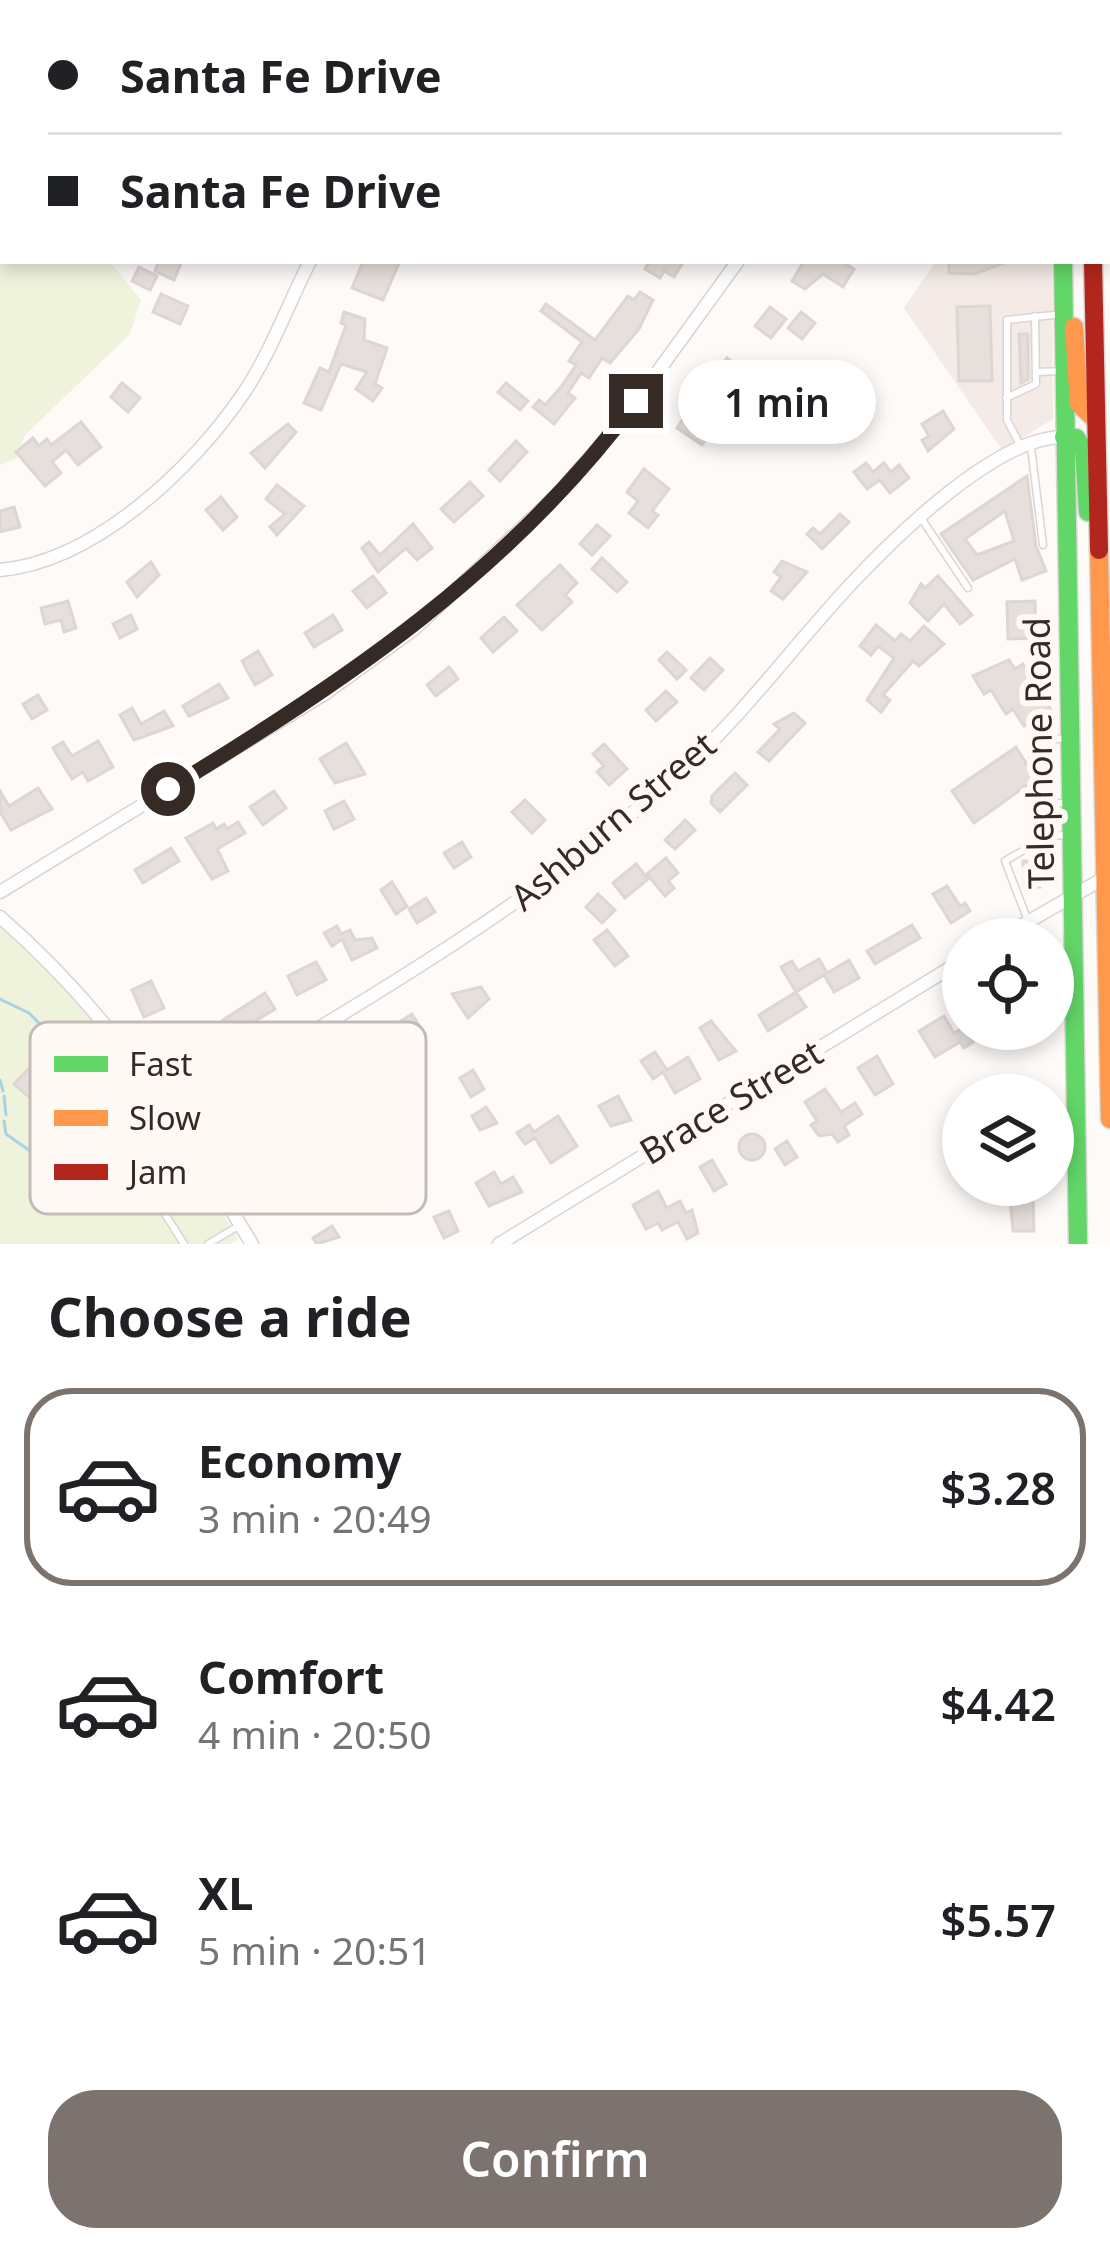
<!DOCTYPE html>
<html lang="en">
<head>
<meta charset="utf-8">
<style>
  :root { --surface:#fff; --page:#f2f2f2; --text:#202124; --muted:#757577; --line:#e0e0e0; --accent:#7c736f }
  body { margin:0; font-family:"Noto Sans",sans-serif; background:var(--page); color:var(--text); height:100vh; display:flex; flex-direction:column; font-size:45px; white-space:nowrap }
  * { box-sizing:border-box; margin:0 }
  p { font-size:39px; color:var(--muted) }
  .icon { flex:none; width:66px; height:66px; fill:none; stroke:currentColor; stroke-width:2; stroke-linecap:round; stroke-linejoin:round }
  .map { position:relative; height:1244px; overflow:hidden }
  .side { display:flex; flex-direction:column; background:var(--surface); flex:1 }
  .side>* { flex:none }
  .hud { position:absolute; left:0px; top:0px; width:1110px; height:264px; box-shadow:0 6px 18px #0003; display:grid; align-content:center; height:264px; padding:0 48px; background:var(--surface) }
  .fabs { position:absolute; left:942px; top:918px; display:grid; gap:24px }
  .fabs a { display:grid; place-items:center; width:132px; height:132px; border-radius:50%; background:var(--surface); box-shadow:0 6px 18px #0003; font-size:60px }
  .end { position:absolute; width:54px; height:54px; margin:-27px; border:15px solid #362a25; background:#fff; box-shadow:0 0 0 6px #fff }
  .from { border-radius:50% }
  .bubble { position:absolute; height:84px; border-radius:42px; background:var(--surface); box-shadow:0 6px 18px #0003; font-size:39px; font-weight:600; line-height:84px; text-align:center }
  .hud b { display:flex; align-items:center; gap:42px; height:114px; font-size:45px }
  .hud b+b { border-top:3px solid var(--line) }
  .hud i { width:30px; height:30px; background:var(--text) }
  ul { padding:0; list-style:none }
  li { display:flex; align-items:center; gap:36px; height:198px; margin:0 24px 18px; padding:0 24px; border:6px solid transparent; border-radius:48px }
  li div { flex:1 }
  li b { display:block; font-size:45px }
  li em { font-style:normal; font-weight:600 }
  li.current { border-color:var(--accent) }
  li>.icon { width:108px; height:108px; stroke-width:1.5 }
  h2 { padding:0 48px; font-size:54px; line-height:144px }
  .button { display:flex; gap:24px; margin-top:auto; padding:24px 48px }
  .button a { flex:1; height:138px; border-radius:48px; background:var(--accent); color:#fff; font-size:48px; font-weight:600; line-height:138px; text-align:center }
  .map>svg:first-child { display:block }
  .built { fill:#f4eae6 }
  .green { fill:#f0f3dc }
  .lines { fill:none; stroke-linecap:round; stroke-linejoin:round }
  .stream { stroke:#a6d4e4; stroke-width:3 }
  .building { fill:#e7dfdc; stroke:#ddd6d3; stroke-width:3; fill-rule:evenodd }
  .lane-casing { stroke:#dbd4d1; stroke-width:9 }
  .street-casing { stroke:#dbd4d1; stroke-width:15 }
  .fast-casing { stroke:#dad7d5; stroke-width:21 }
  .slow-casing { stroke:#dad7d5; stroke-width:21 }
  .jam-casing { stroke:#dad7d5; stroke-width:21 }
  .lane { stroke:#fffefe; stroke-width:6 }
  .street { stroke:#fffefe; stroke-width:12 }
  .fast { stroke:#63d668; stroke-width:18 }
  .slow { stroke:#ff974d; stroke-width:18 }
  .jam { stroke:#b3261e; stroke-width:18 }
  .route { stroke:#362a25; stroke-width:15 }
  .labels { text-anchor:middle; stroke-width:12; stroke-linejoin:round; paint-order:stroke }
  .street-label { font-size:36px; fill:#362a25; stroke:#fff9f6 }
  .key { fill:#fff9f6; stroke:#c3bbb7; stroke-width:3 }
  .key-label { font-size:33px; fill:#362a25 }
</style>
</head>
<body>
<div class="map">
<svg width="1110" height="1244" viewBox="0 0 1110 1244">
  <rect width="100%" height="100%" fill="#fdfaf8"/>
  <polygon class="built" points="936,261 1052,261 1053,419 1002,450 904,308"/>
  <g class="green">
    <polygon points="0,0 223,0 3,3 3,261 109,261 141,300 130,334 25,435 16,459 0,465"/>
    <polygon points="0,927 87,1008 150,1092 238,1239 230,1244 0,1244"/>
  </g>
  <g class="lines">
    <g class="stream">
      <polyline points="73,0 73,3"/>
      <polyline points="0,150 3,147"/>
      <polyline points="0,999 29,1013 107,1092"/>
      <polyline points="0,1080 3,1091"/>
      <polyline points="4,1096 6,1115"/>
      <polyline points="4,1121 6,1134 43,1160"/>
      <polyline points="45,1155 47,1145"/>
    </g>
  </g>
  <g class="building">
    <polygon points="159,261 182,261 174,280 155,271"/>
    <polygon points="372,261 400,261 383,300 352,288 363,262"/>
    <polygon points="650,261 684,261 674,277 664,271 660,278 645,269"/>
    <polygon points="804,261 841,261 854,269 843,287 823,274 805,289 792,281"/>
    <polygon points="949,261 1006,261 1006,262 975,274 949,273"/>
    <polygon points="139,267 157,276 150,290 132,281"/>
    <polygon points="640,292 653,300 639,329 610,363 602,358 589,378 581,373 568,393 575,398 554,424 533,407 539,400 545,405 561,387 576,365 569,361 582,342 541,311 546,304 595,340 628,296 634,300"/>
    <polygon points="161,294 188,306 180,324 153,312"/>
    <polygon points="990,306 992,381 959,381 957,307"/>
    <polygon points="770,307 786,319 771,338 755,326"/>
    <polygon points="344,312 365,319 364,340 387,348 375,384 382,388 373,401 356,389 367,372 341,364 321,410 304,403 320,368 329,372 346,325 341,323"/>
    <polygon points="801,312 815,323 802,339 788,328"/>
    <polygon points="1019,334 1028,334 1028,379 1021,383"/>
    <polygon points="727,358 751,378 760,367 785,387 774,400 754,384 740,402 711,379"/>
    <polygon points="122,383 140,398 128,412 111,397"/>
    <polygon points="506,383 528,401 520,410 498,392"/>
    <polygon points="943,411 954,429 928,451 922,440 929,436 922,424"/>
    <polygon points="687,413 712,430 702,445 677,428"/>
    <polygon points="81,422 101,447 78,465 66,450 52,462 61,473 45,486 16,452 33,438 39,446 47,439 51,445"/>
    <polygon points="288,424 296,432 265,468 251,453"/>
    <polygon points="516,441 527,452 500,481 489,470"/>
    <polygon points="866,463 873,472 884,463 891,472 899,465 909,478 890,493 880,480 867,489 854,472"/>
    <polygon points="644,469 669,489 652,511 658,515 648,528 629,513 638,501 627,492"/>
    <path d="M1027,476L1036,546L1046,571L1022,580L1015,559L973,580L941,534ZM1005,511L1014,541L977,555L965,539Z"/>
    <polygon points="470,482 483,496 454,522 441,509"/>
    <polygon points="277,485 304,506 277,535 270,527 285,514 266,499"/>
    <polygon points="221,497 237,517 223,530 206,510"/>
    <polygon points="14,507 20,527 0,532 0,511"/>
    <polygon points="840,514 849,522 822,549 807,534 813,528 820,534"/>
    <polygon points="413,524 432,548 417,560 406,548 378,572 362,548 369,542 380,555"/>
    <polygon points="597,525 610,536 592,555 580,544"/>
    <polygon points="602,558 627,582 617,592 592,569"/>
    <polygon points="782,561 807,572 783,599 771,591 781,577 774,572"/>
    <polygon points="151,562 159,575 137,597 127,582"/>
    <polygon points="560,565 577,583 565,595 572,602 542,630 517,605"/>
    <polygon points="373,576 386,593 367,608 353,591"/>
    <polygon points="938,576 972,615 960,624 944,604 928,621 910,603 921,584 925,588"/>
    <polygon points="68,601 76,628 64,632 61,620 45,624 41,608"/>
    <polygon points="1035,601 1036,638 1008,639 1007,602"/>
    <polygon points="131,615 137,629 120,638 113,624"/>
    <polygon points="333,615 342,630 314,647 305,633"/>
    <polygon points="504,617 517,631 493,652 481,638"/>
    <polygon points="876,625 895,641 901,634 910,641 924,626 944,644 919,666 913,661 883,695 890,700 881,712 867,700 894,658 878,646 871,655 860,646"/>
    <polygon points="258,651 272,675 255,685 242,661"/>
    <polygon points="667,652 686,670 677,679 659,660"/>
    <polygon points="710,658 723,670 704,690 691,678"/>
    <polygon points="1009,660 1015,669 1023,664 1051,710 1024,726 1013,709 1006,714 991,690 984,694 973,676"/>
    <polygon points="449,667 458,679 436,696 427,685"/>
    <polygon points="219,684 228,698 189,716 183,706"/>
    <polygon points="666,691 677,702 656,721 646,710"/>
    <polygon points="38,695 47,710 32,719 23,704"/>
    <polygon points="132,708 141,724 164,711 173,726 134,740 120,715"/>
    <polygon points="794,713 805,723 769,761 758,752 780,729 774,724"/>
    <polygon points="98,741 113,767 88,781 83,772 72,779 53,748 63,742 72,756"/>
    <polygon points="346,743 365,774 335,783 320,759"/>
    <polygon points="604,744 627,769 609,785 597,772 604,766 593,754"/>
    <polygon points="1016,747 1036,779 974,823 952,791"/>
    <polygon points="735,773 747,785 720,812 711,803 712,796"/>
    <polygon points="38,788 52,809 11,830 0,812 0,791 9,806"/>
    <polygon points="274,791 286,808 263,825 250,807"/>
    <polygon points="525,800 545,820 532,833 512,812"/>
    <polygon points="344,801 354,819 334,829 325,811"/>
    <polygon points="685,820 695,830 675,849 665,840"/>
    <polygon points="238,822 245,833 217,849 228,871 212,879 186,838 213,823 216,829 224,824 227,829"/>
    <polygon points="462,842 471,857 454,868 444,853"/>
    <polygon points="171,848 179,861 143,883 135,870"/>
    <polygon points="666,858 678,873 668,881 674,888 665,896 647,874"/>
    <polygon points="1023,861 1039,861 1040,887 1024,888"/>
    <polygon points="636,864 648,879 625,898 613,883"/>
    <polygon points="392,882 407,906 396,914 381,890"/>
    <polygon points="947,886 960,906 965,903 970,911 951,923 933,894"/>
    <polygon points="598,894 615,910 602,923 586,907"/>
    <polygon points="426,898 435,912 417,923 409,909"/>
    <polygon points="912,925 920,938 875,964 867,951"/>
    <polygon points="337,926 341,934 350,930 355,940 372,938 377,948 352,960 342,939 332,946 324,933"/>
    <polygon points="607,930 628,956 615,966 594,940"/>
    <polygon points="819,959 827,973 849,960 859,978 834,992 824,975 796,992 781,967 792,961 798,971"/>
    <polygon points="316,962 326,980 297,995 288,976"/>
    <polygon points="151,981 164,1008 144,1017 132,990"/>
    <polygon points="481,987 489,999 468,1018 452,994"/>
    <polygon points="796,992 806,1007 768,1031 759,1015"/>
    <polygon points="265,993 275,1009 232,1035 223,1020"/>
    <polygon points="412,1014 425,1035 406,1047 393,1026"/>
    <polygon points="944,1016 954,1033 963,1028 973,1042 964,1048 960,1042 935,1057 919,1031"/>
    <polygon points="711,1021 736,1051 719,1060 700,1028"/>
    <polygon points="655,1052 667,1070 688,1057 700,1079 675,1093 663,1072 653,1079 641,1061"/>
    <polygon points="877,1056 893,1084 875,1095 858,1068"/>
    <polygon points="38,1059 54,1074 31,1099 14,1084"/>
    <polygon points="473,1070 484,1089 471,1097 460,1078"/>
    <polygon points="825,1089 841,1112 855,1103 862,1114 844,1126 849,1135 838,1142 832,1134 819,1136 811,1125 817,1121 805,1102"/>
    <polygon points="618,1096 631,1120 611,1126 599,1106"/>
    <polygon points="486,1107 497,1123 480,1130 472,1116"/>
    <polygon points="558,1116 577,1146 551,1163 535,1138 525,1144 517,1133 529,1125 534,1132"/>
    <circle cx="752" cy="1147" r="13"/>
    <polygon points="787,1141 797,1157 785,1165 775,1149"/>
    <polygon points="712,1160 726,1184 714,1191 700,1167"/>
    <polygon points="494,1172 501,1184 513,1177 522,1192 489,1206 476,1183"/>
    <polygon points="658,1191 667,1208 680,1201 686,1213 692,1210 698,1233 687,1239 678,1222 662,1230 658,1223 646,1229 633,1205"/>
    <polygon points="1010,1199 1033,1199 1034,1231 1013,1231"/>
    <polygon points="449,1211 458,1231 444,1238 434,1217"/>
    <polygon points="332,1226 339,1237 317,1244 313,1238"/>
  </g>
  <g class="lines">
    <g class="lane-casing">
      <g id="lane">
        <polyline points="1107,189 1110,189"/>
        <polyline points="1107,218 1110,218"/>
        <polyline points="1037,372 1063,371"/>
        <polyline points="1006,398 1036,384 1035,316"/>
        <polyline points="1020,445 1007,420 1007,320 1063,314"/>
        <polyline points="1031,447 1043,545"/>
        <polyline points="921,518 968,588"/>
        <polyline points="1066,803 1044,803 1044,774 1033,758 1056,739 1068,738"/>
        <polyline points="1028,921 1005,861 1048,836 1070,835"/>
        <polyline points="165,1157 122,1120 100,1142 143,1179 184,1244"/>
        <polyline points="143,1179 188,1137"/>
        <polyline points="208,1244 240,1225"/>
      </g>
    </g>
    <g class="street-casing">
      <g id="street">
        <polyline points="460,3 463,0"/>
        <polyline points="844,3 844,0"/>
        <polyline points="1107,113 1110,113"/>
        <path d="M0,570C94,562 192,469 243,394C270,354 288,305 310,261"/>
        <polyline points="0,892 326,693 413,630 555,497 622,421 738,261"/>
        <path d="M0,917C115,1017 174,1116 252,1244"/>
        <polyline points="998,939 1106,877"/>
        <path d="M174,1114C349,1010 527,910 679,773C743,716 793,646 851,584C895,537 997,436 1064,437"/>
        <polyline points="499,1244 963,960"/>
      </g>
    </g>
    <g class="fast-casing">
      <g id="fast">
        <polyline points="1089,0 1089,3"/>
        <polyline points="1063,261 1078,1244"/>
        <polyline points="1064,437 1076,438 1084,450 1088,512"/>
      </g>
    </g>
    <g class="slow-casing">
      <g id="slow">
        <polyline points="1056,0 1056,3"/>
        <polyline points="1074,327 1079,404 1096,420"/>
        <polyline points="1099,550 1110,1119"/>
      </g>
    </g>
    <g class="jam-casing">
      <polyline id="jam" points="1093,261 1099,550"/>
    </g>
    <use href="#lane" class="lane"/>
    <use href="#street" class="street"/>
    <use href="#fast" class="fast"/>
    <use href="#slow" class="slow"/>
    <use href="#jam" class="jam"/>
  </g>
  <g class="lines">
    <path class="route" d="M168,789C344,683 512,569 636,401"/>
  </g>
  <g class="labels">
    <g class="street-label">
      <text transform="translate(1039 753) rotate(-91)" y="13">Telephone Road</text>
      <text transform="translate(613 821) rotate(-40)" y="13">Ashburn Street</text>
      <text transform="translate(731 1102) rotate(-31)" y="13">Brace Street</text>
    </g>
  </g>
  <rect x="30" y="1022" width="396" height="192" rx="18" class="key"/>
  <rect x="54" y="1056" width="54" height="16" fill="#63d668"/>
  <rect x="54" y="1110" width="54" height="16" fill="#ff974d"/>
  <rect x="54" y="1164" width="54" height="16" fill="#b3261e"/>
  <g class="key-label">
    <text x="129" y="1076">Fast</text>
    <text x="129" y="1130">Slow</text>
    <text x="129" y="1184">Jam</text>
  </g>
</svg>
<div class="fabs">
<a><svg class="icon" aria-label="locate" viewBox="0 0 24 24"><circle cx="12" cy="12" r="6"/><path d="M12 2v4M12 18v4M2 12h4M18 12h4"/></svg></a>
<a><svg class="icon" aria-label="layers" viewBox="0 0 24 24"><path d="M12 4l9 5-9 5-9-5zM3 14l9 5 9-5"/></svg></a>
</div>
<i class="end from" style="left:168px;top:789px"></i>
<i class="end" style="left:636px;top:401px"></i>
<div class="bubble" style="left:678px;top:360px;width:198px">1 min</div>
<div class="hud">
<b><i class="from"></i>Santa Fe Drive</b>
<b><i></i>Santa Fe Drive</b>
</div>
</div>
<section class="side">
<h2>Choose a ride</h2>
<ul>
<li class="current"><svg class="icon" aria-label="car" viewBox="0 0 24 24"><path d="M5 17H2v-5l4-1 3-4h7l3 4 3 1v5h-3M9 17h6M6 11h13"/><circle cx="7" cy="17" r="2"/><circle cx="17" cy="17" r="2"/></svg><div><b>Economy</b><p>3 min · 20:49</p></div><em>$3.28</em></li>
<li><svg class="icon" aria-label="car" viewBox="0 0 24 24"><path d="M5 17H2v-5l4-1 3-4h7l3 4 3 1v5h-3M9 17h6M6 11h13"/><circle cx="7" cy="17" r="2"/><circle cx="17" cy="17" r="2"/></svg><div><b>Comfort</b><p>4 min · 20:50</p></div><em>$4.42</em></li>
<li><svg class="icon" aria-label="car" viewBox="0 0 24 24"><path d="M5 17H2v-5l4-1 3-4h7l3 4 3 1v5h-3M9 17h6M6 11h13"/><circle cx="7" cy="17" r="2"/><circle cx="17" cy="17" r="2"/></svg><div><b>XL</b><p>5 min · 20:51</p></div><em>$5.57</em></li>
</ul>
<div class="button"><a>Confirm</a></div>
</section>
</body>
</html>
